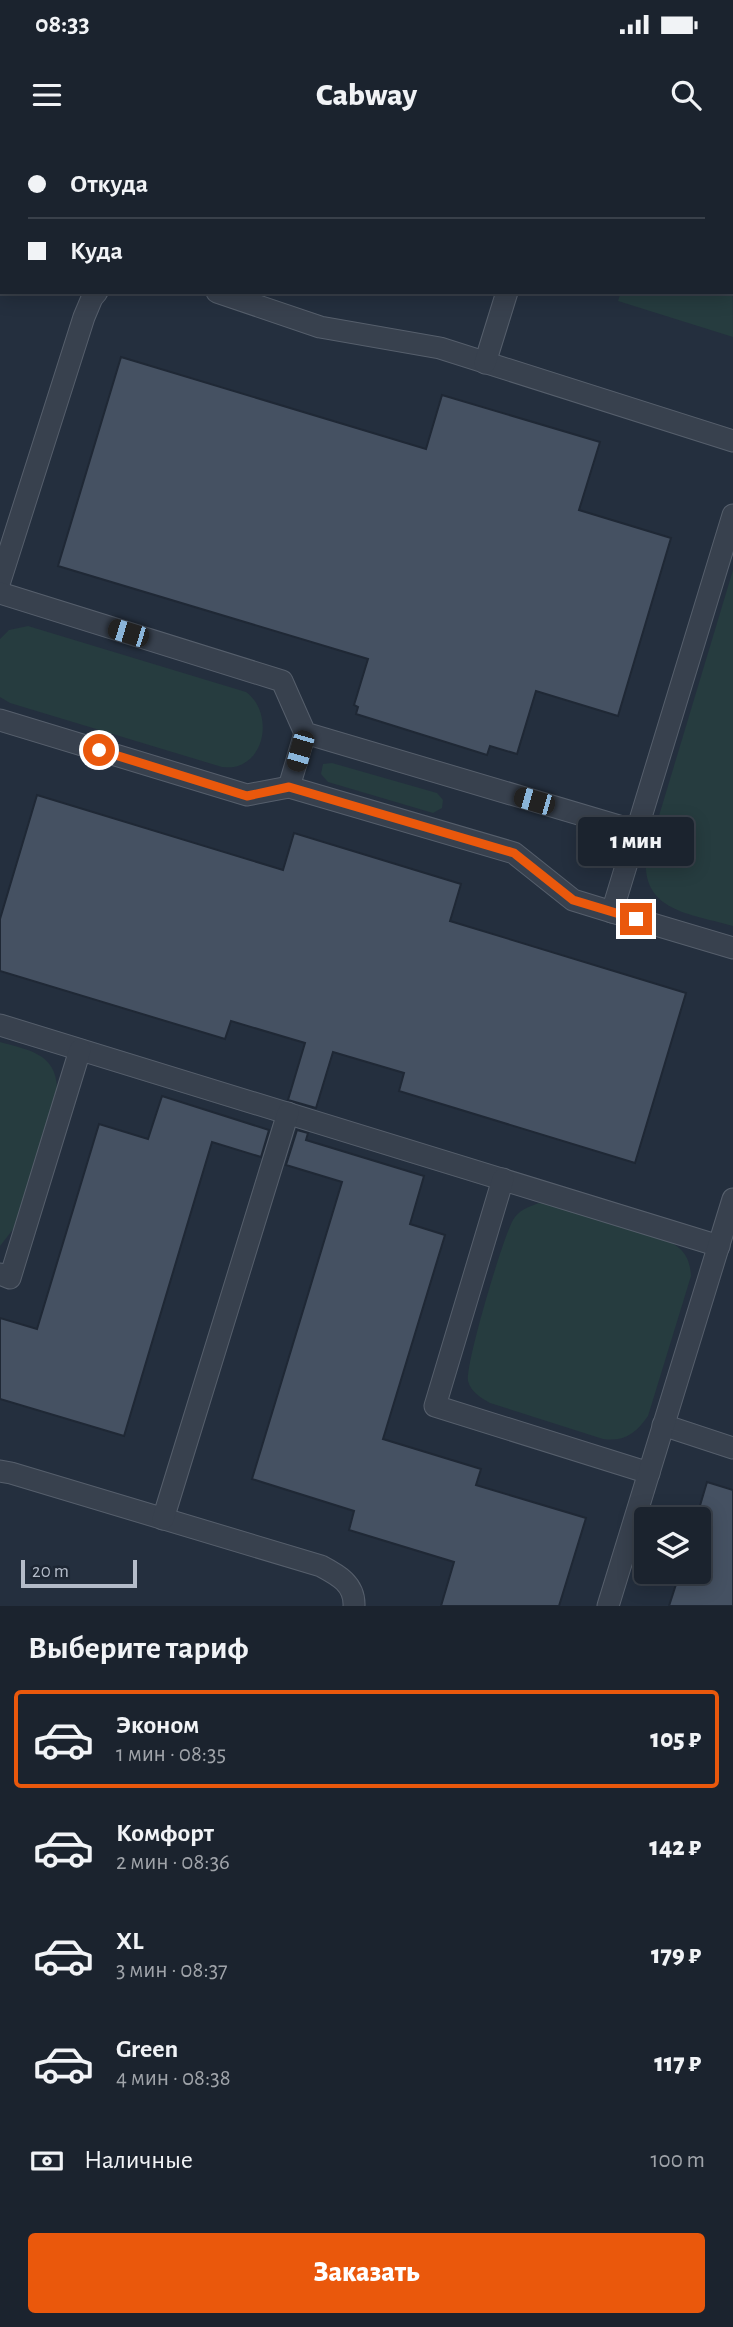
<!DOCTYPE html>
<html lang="ru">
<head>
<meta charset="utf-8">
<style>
  :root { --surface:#1b232e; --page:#282f3a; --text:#f1f3f6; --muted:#a0a4aa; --line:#39404a; --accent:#ea580c }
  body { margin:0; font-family:"Alegreya Sans",sans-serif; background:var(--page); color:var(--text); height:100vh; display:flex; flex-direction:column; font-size:26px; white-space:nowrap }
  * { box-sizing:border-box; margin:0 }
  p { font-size:23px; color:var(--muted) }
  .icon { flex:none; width:38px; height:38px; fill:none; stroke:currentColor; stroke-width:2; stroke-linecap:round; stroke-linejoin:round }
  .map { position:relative; height:1466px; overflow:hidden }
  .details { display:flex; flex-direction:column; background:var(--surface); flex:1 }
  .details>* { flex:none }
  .hud { position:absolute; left:0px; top:0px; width:733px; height:154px; box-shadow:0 4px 18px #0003,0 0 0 2px var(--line); display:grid; align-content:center; height:154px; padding:0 28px; background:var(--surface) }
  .tools { position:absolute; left:634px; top:1367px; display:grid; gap:14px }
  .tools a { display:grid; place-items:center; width:77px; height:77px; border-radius:7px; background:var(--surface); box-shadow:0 4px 18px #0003,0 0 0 2px var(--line); font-size:35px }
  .scale { position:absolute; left:21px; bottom:18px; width:116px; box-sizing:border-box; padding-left:7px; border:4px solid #b4bcc9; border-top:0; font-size:19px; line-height:24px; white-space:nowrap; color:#b4bcc9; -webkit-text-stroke:5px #1d2633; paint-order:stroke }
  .end { position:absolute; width:32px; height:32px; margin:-16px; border:9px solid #ea580c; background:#fff; box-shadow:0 0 0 4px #fff }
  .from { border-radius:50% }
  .bubble { position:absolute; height:49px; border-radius:7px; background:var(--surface); box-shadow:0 4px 18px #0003,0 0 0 2px var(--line); font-size:23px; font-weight:800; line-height:49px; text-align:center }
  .car { position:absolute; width:21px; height:42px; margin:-21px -10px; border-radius:9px; box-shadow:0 0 5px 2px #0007; background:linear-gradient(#222 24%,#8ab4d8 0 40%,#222 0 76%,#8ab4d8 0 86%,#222 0) }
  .hud b { display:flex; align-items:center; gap:24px; height:66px; font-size:26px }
  .hud b+b { border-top:2px solid var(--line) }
  .hud i { width:18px; height:18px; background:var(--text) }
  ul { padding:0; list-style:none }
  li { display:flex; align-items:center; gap:21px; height:98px; margin:0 14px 10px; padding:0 14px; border:4px solid transparent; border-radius:7px }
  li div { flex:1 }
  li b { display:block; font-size:26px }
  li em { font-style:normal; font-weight:800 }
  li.on { border-color:var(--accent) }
  li>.icon { width:63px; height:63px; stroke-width:1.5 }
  h2 { padding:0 28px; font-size:32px; line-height:84px }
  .pay { display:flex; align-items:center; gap:18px; height:77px; padding:0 28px; font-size:26px }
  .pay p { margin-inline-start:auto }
  .button { display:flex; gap:14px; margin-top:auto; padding:14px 28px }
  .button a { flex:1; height:80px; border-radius:7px; background:var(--accent); color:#fff; font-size:28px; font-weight:800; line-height:80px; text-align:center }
  .status { display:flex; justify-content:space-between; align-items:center; height:49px; padding:0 35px; background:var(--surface); direction:ltr }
  .status svg { height:19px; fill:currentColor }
  header { display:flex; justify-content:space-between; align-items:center; height:91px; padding:0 28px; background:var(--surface); font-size:32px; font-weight:800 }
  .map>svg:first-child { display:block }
  .green { fill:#263c3f }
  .building { fill:#455162; stroke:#1f2835; stroke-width:2 }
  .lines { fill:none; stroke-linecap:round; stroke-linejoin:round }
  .service-casing { stroke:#565f6c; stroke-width:23 }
  .service { stroke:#38414e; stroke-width:21 }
  .route { stroke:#ea580c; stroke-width:9 }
</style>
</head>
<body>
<div class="status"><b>08:33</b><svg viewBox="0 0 49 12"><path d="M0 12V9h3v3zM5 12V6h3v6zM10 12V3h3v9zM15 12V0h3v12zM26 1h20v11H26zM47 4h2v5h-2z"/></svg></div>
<header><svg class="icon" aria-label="menu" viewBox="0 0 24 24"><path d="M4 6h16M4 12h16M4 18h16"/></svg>Cabway<svg class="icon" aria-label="search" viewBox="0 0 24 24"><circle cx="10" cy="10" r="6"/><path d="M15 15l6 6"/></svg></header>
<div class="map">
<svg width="733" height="1466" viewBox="0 0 733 1466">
  <rect width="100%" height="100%" fill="#242f3e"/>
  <g class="green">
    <polygon points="732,74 733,197 618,161 621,152 732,152"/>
    <path d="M733,430V786C693,774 642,772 646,719Z"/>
    <path d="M28,486L246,552C270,569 269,615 238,626C233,628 227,627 222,627L10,563L0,557V499L9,490Z"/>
    <polygon points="332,623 437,653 443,660 442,668 433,673 328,642 321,634 323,624"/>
    <path d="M0,902C28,910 56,913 57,948L14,1088L0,1106Z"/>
    <path d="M539,1063L550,1064L666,1100C683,1108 690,1117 691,1136L648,1276C636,1293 625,1302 603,1299L490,1263C481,1258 471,1252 468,1241C465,1225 503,1097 513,1080C519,1070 528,1067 539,1063Z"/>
  </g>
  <g class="building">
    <polygon points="121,217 426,309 442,255 600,302 579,370 671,398 618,576 536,551 517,614 490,606 487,615 356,574 358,567 354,565 368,519 58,426"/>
    <polygon points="37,655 283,730 294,693 461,744 450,781 686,853 635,1023 399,951 404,933 333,912 316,968 288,960 305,903 231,881 225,899 0,831 0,779"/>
    <polygon points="162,956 269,990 261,1017 212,1002 124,1296 0,1259 0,1178 37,1189 99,984 148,999"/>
    <polygon points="297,990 308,993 306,1000 424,1036 410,1084 445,1095 383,1299 481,1329 476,1345 586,1378 559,1466 441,1466 454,1422 349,1390 354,1371 252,1339 342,1042 286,1025"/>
    <polygon points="707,1342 733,1350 733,1466 669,1466 680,1432 698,1432 698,1379 696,1379"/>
  </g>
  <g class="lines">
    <g class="service-casing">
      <g id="service">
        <polyline points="489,0 494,2"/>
        <polyline points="237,2 238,0"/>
        <polyline points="217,152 320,187 440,208 733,301"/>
        <polyline points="485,223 507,152"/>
        <polyline points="733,375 612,772 733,808"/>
        <polyline points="0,441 84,177 92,158 97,152"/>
        <polyline points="0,453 282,541 305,593 636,691"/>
        <polyline points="0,580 247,655 289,647 514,713 573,760 612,772"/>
        <polyline points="289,647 305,593"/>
        <polyline points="0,885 719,1106"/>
        <polyline points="503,1039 435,1266 649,1333"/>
        <polyline points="0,1134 10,1138 80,910"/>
        <polyline points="663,1285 733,1308"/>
        <path d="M0,1331L11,1333L321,1426C338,1435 355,1444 354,1466"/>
        <polyline points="163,1379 288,973"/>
        <polyline points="608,1466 733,1059"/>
      </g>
    </g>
    <use href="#service" class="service"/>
  </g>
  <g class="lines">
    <polyline class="route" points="99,610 247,656 289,647 514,713 573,760 636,779"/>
  </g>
</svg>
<div class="tools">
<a><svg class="icon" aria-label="layers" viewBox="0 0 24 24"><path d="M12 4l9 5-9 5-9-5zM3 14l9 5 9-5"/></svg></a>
</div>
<div class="scale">20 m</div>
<i class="end from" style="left:99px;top:610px"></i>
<i class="end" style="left:636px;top:779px"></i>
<div class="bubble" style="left:578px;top:677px;width:116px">1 мин</div>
<i class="car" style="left:128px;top:493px;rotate:287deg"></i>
<i class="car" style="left:300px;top:611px;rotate:196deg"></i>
<i class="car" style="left:534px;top:661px;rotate:286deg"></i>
<div class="hud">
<b><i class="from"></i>Откуда</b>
<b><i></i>Куда</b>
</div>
</div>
<section class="details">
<h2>Выберите тариф</h2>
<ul>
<li class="on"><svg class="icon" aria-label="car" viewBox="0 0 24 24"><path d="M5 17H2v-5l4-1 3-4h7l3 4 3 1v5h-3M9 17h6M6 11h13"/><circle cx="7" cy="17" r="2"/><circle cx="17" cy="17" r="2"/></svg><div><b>Эконом</b><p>1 мин · 08:35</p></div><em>105 ₽</em></li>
<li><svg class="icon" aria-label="car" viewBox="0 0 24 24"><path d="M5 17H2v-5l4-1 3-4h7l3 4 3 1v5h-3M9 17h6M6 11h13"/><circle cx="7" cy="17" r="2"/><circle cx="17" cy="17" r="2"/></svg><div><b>Комфорт</b><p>2 мин · 08:36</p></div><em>142 ₽</em></li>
<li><svg class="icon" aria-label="car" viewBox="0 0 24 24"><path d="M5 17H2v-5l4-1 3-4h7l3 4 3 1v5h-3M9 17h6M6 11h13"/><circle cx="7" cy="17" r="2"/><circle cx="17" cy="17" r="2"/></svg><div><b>XL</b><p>3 мин · 08:37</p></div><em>179 ₽</em></li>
<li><svg class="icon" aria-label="car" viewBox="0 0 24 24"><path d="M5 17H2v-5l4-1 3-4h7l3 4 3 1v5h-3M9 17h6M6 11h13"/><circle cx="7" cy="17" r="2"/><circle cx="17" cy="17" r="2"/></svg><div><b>Green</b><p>4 мин · 08:38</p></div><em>117 ₽</em></li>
</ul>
<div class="pay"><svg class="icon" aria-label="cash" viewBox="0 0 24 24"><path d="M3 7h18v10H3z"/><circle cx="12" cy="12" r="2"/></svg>Наличные<p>100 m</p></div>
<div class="button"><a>Заказать</a></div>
</section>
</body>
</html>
